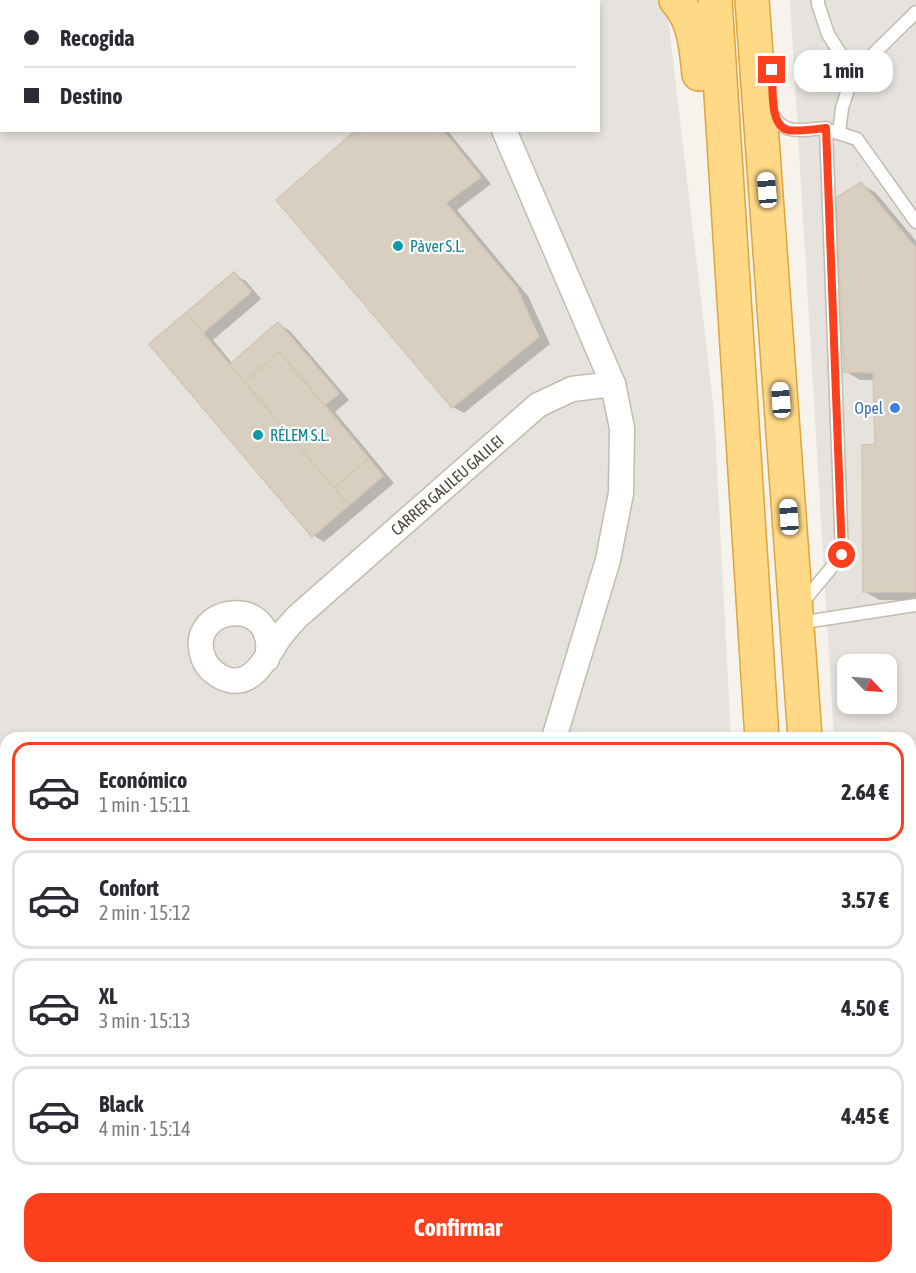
<!DOCTYPE html>
<html lang="es">
<head>
<meta charset="utf-8">
<style>
  :root { --surface:#fff; --page:#f2f2f3; --text:#2b2b33; --muted:#7c7c81; --line:#e1e1e2; --accent:#fc3f1d }
  body { margin:0; font-family:"Asap Condensed",sans-serif; background:var(--page); color:var(--text); height:100vh; display:flex; flex-direction:column; font-size:22px; white-space:nowrap }
  * { box-sizing:border-box; margin:0 }
  p { font-size:20px; color:var(--muted) }
  .icon { flex:none; width:33px; height:33px; fill:none; stroke:currentColor; stroke-width:2; stroke-linecap:round; stroke-linejoin:round }
  .map { position:relative; flex:1; overflow:hidden }
  .side { position:absolute; left:0px; top:732px; width:916px; height:542px; display:flex; flex-direction:column; background:var(--surface); border-radius:18px 18px 0 0; box-shadow:0 3px 9px #0003 }
  .side>* { flex:none }
  .guide { position:absolute; left:0px; top:0px; width:600px; height:132px; box-shadow:0 3px 9px #0003; display:grid; align-content:center; height:132px; padding:0 24px; background:var(--surface) }
  .needle { width:39px; rotate:115deg }
  .controls { position:absolute; left:837px; top:654px; display:grid; gap:12px }
  .controls a { display:grid; place-items:center; width:60px; height:60px; border-radius:12px; background:var(--surface); box-shadow:0 3px 9px #0003; font-size:30px }
  .end { position:absolute; width:27px; height:27px; margin:-14px; border:8px solid #fc3f1d; background:#fff; box-shadow:0 0 0 3px #fff }
  .from { border-radius:50% }
  .bubble { position:absolute; height:42px; border-radius:18px; background:var(--surface); box-shadow:0 3px 9px #0003; font-size:20px; font-weight:700; line-height:42px; text-align:center }
  .car { position:absolute; width:18px; height:36px; margin:-18px -9px; border-radius:8px; box-shadow:0 0 4px 2px #0007; background:linear-gradient(#fff 24%,#345 0 40%,#fff 0 76%,#345 0 86%,#fff 0) }
  .guide b { display:flex; align-items:center; gap:21px; height:57px; font-size:22px }
  .guide b+b { border-top:2px solid var(--line) }
  .guide i { width:15px; height:15px; background:var(--text) }
  ul { padding:10px 0 0; list-style:none }
  li { display:flex; align-items:center; gap:18px; height:99px; margin:0 12px 9px; padding:0 12px; border:3px solid var(--line); border-radius:18px }
  li div { flex:1 }
  li b { display:block; font-size:22px }
  li em { font-style:normal; font-weight:700 }
  li.selected { border-color:var(--accent) }
  li>.icon { width:54px; height:54px; stroke-width:1.5 }
  .action { display:flex; gap:12px; margin-top:auto; padding:12px 24px }
  .action a { flex:1; height:69px; border-radius:18px; background:var(--accent); color:#fff; font-size:24px; font-weight:700; line-height:69px; text-align:center }
  .map>svg:first-child { display:block }
  .industrial { fill:#e6e2dd; fill-rule:evenodd }
  .shadow { fill:#0003 }
  .building { fill:#d8cfc1; stroke:#d3c7b4; stroke-width:1.5 }
  .lines { fill:none; stroke-linecap:round; stroke-linejoin:round }
  .service-casing { stroke:#c2bbae; stroke-width:15 }
  .minor-casing { stroke:#c2bbae; stroke-width:27 }
  .trunk-casing { stroke:#e0a43c; stroke-width:36 }
  .service { stroke:#fff; stroke-width:12 }
  .minor { stroke:#fff; stroke-width:24 }
  .trunk { stroke:#ffd985; stroke-width:33 }
  .route { stroke:#fc3f1d; stroke-width:8 }
  .culture-dot { fill:#0f9aa8; stroke:#fff; stroke-width:2 }
  .shop-dot { fill:#3f7fe0; stroke:#fff; stroke-width:2 }
  .labels { text-anchor:middle; stroke-width:4.5; stroke-linejoin:round; paint-order:stroke }
  .culture-label { font-size:16px; fill:#0d838f; stroke:#fff; text-anchor:start }
  .shop-label { font-size:16px; fill:#366cbe; stroke:#fff; text-anchor:end }
  .street-label { font-size:16px; fill:#4b4439; stroke:#fff }
</style>
</head>
<body>
<div class="map">
<svg width="916" height="1273" viewBox="0 0 916 1273">
  <rect width="100%" height="100%" fill="#f6f3ec"/>
  <g class="industrial">
    <path d="M0,0H666L714,411L731,738H6V1268H618L625,1273H0ZM2,2H598V130H2Z"/>
    <path d="M790,0H916V1273H867L866,1268H910V738H834ZM848,664H886V704H848Z"/>
  </g>
  <g class="shadow">
    <polygon points="0,0 351,0 2,2 2,42"/>
    <polygon points="358,130 447,130 491,184 457,210 528,296 550,344 464,413 453,407"/>
    <polygon points="861,184 876,193 916,241 916,600 879,600 864,591 877,445 875,380 860,380 845,371"/>
    <polygon points="234,274 246,281 261,299 213,340 233,364 279,324 290,331 349,400 335,412 394,483 324,542 313,535 152,344"/>
    <polygon points="283,1268 436,1268 442,1273 279,1273"/>
  </g>
  <g class="building">
    <polygon points="0,0 339,0 2,2 2,38"/>
    <polygon points="356,130 443,130 481,177 446,203 517,288 539,337 452,408 276,200"/>
    <polygon points="861,182 916,248 916,592 863,592 862,445 875,444 873,373 844,372 836,198"/>
    <polygon points="234,272 251,292 203,333 229,365 278,322 339,393 325,405 383,476 312,537 149,344"/>
    <polygon points="234,272 251,292 203,333 186,313"/>
    <polygon points="186,313 349,505 312,537 149,344"/>
    <polygon points="278,322 339,393 325,405 279,352 245,382 229,365"/>
    <polygon points="279,352 369,458 334,488 245,382"/>
    <polygon points="369,458 383,476 349,505 334,488"/>
    <polygon points="281,1268 434,1268 441,1273 277,1273"/>
  </g>
  <g class="lines">
    <g class="service-casing">
      <g id="service">
        <polyline points="392,0 394,2"/>
        <polyline points="818,0 818,4 828,34 853,74"/>
        <path d="M774,117C785,136 807,129 826,128L842,555L802,603"/>
        <polyline points="832,131 857,139 916,222"/>
        <polyline points="839,133 842,108 853,74 916,12"/>
        <polyline points="798,623 916,605"/>
      </g>
    </g>
    <g class="minor-casing">
      <g id="minor">
        <polyline points="433,0 434,2"/>
        <polyline points="481,2 488,0"/>
        <polyline points="504,130 613,384 622,428 621,493 608,560 554,738"/>
        <path d="M267,659C280,592 185,605 203,657C206,666 212,672 221,677C251,692 266,658 279,638C285,630 291,624 297,617L538,405L572,389L613,384"/>
        <polyline points="910,831 916,832"/>
        <polyline points="0,864 6,869"/>
        <polyline points="530,1268 535,1273"/>
        <polyline points="587,1268 590,1273"/>
      </g>
    </g>
    <g class="trunk-casing">
      <g id="trunk">
        <path d="M676,0C695,21 696,47 699,74"/>
        <polyline points="715,0 762,738"/>
        <polyline points="752,0 805,738"/>
        <polyline points="797,1268 798,1273"/>
        <polyline points="840,1268 840,1273"/>
      </g>
    </g>
    <use href="#service" class="service"/>
    <use href="#minor" class="minor"/>
    <use href="#trunk" class="trunk"/>
  </g>
  <g class="lines">
    <path class="route" d="M772,70C773,86 769,126 788,130C800,132 814,129 826,128L842,555"/>
  </g>
  <g class="culture-dot">
    <circle cx="398" cy="246" r="6"/>
    <circle cx="258" cy="435" r="6"/>
  </g>
  <circle class="shop-dot" cx="895" cy="408" r="6"/>
  <g class="labels">
    <g class="culture-label">
      <text x="410" y="252">Pàver S.L.</text>
      <text x="270" y="441">RÉLEM S.L.</text>
    </g>
    <g class="shop-label">
      <text x="883" y="414">Opel</text>
    </g>
    <g class="street-label">
      <text transform="translate(447 485) rotate(-41)" y="6">CARRER GALILEU GALILEI</text>
    </g>
  </g>
</svg>
<div class="controls">
<a><svg class="needle" viewBox="-14 -14 28 28"><path d="M0-13l5 13h-10z" fill="#e53935"/><path d="M0 13l5-13h-10z" fill="#7c7c81"/></svg></a>
</div>
<i class="end from" style="left:842px;top:555px"></i>
<i class="end" style="left:772px;top:70px"></i>
<div class="bubble" style="left:794px;top:50px;width:99px">1 min</div>
<i class="car" style="left:767px;top:190px;rotate:355deg"></i>
<i class="car" style="left:781px;top:400px;rotate:356deg"></i>
<i class="car" style="left:789px;top:517px;rotate:356deg"></i>
<div class="guide">
<b><i class="from"></i>Recogida</b>
<b><i></i>Destino</b>
</div>
<section class="side">
<ul>
<li class="selected"><svg class="icon" aria-label="car" viewBox="0 0 24 24"><path d="M5 17H2v-5l4-1 3-4h7l3 4 3 1v5h-3M9 17h6M6 11h13"/><circle cx="7" cy="17" r="2"/><circle cx="17" cy="17" r="2"/></svg><div><b>Económico</b><p>1 min · 15:11</p></div><em>2.64 €</em></li>
<li><svg class="icon" aria-label="car" viewBox="0 0 24 24"><path d="M5 17H2v-5l4-1 3-4h7l3 4 3 1v5h-3M9 17h6M6 11h13"/><circle cx="7" cy="17" r="2"/><circle cx="17" cy="17" r="2"/></svg><div><b>Confort</b><p>2 min · 15:12</p></div><em>3.57 €</em></li>
<li><svg class="icon" aria-label="car" viewBox="0 0 24 24"><path d="M5 17H2v-5l4-1 3-4h7l3 4 3 1v5h-3M9 17h6M6 11h13"/><circle cx="7" cy="17" r="2"/><circle cx="17" cy="17" r="2"/></svg><div><b>XL</b><p>3 min · 15:13</p></div><em>4.50 €</em></li>
<li><svg class="icon" aria-label="car" viewBox="0 0 24 24"><path d="M5 17H2v-5l4-1 3-4h7l3 4 3 1v5h-3M9 17h6M6 11h13"/><circle cx="7" cy="17" r="2"/><circle cx="17" cy="17" r="2"/></svg><div><b>Black</b><p>4 min · 15:14</p></div><em>4.45 €</em></li>
</ul>
<div class="action"><a>Confirmar</a></div>
</section>
</div>
</body>
</html>
